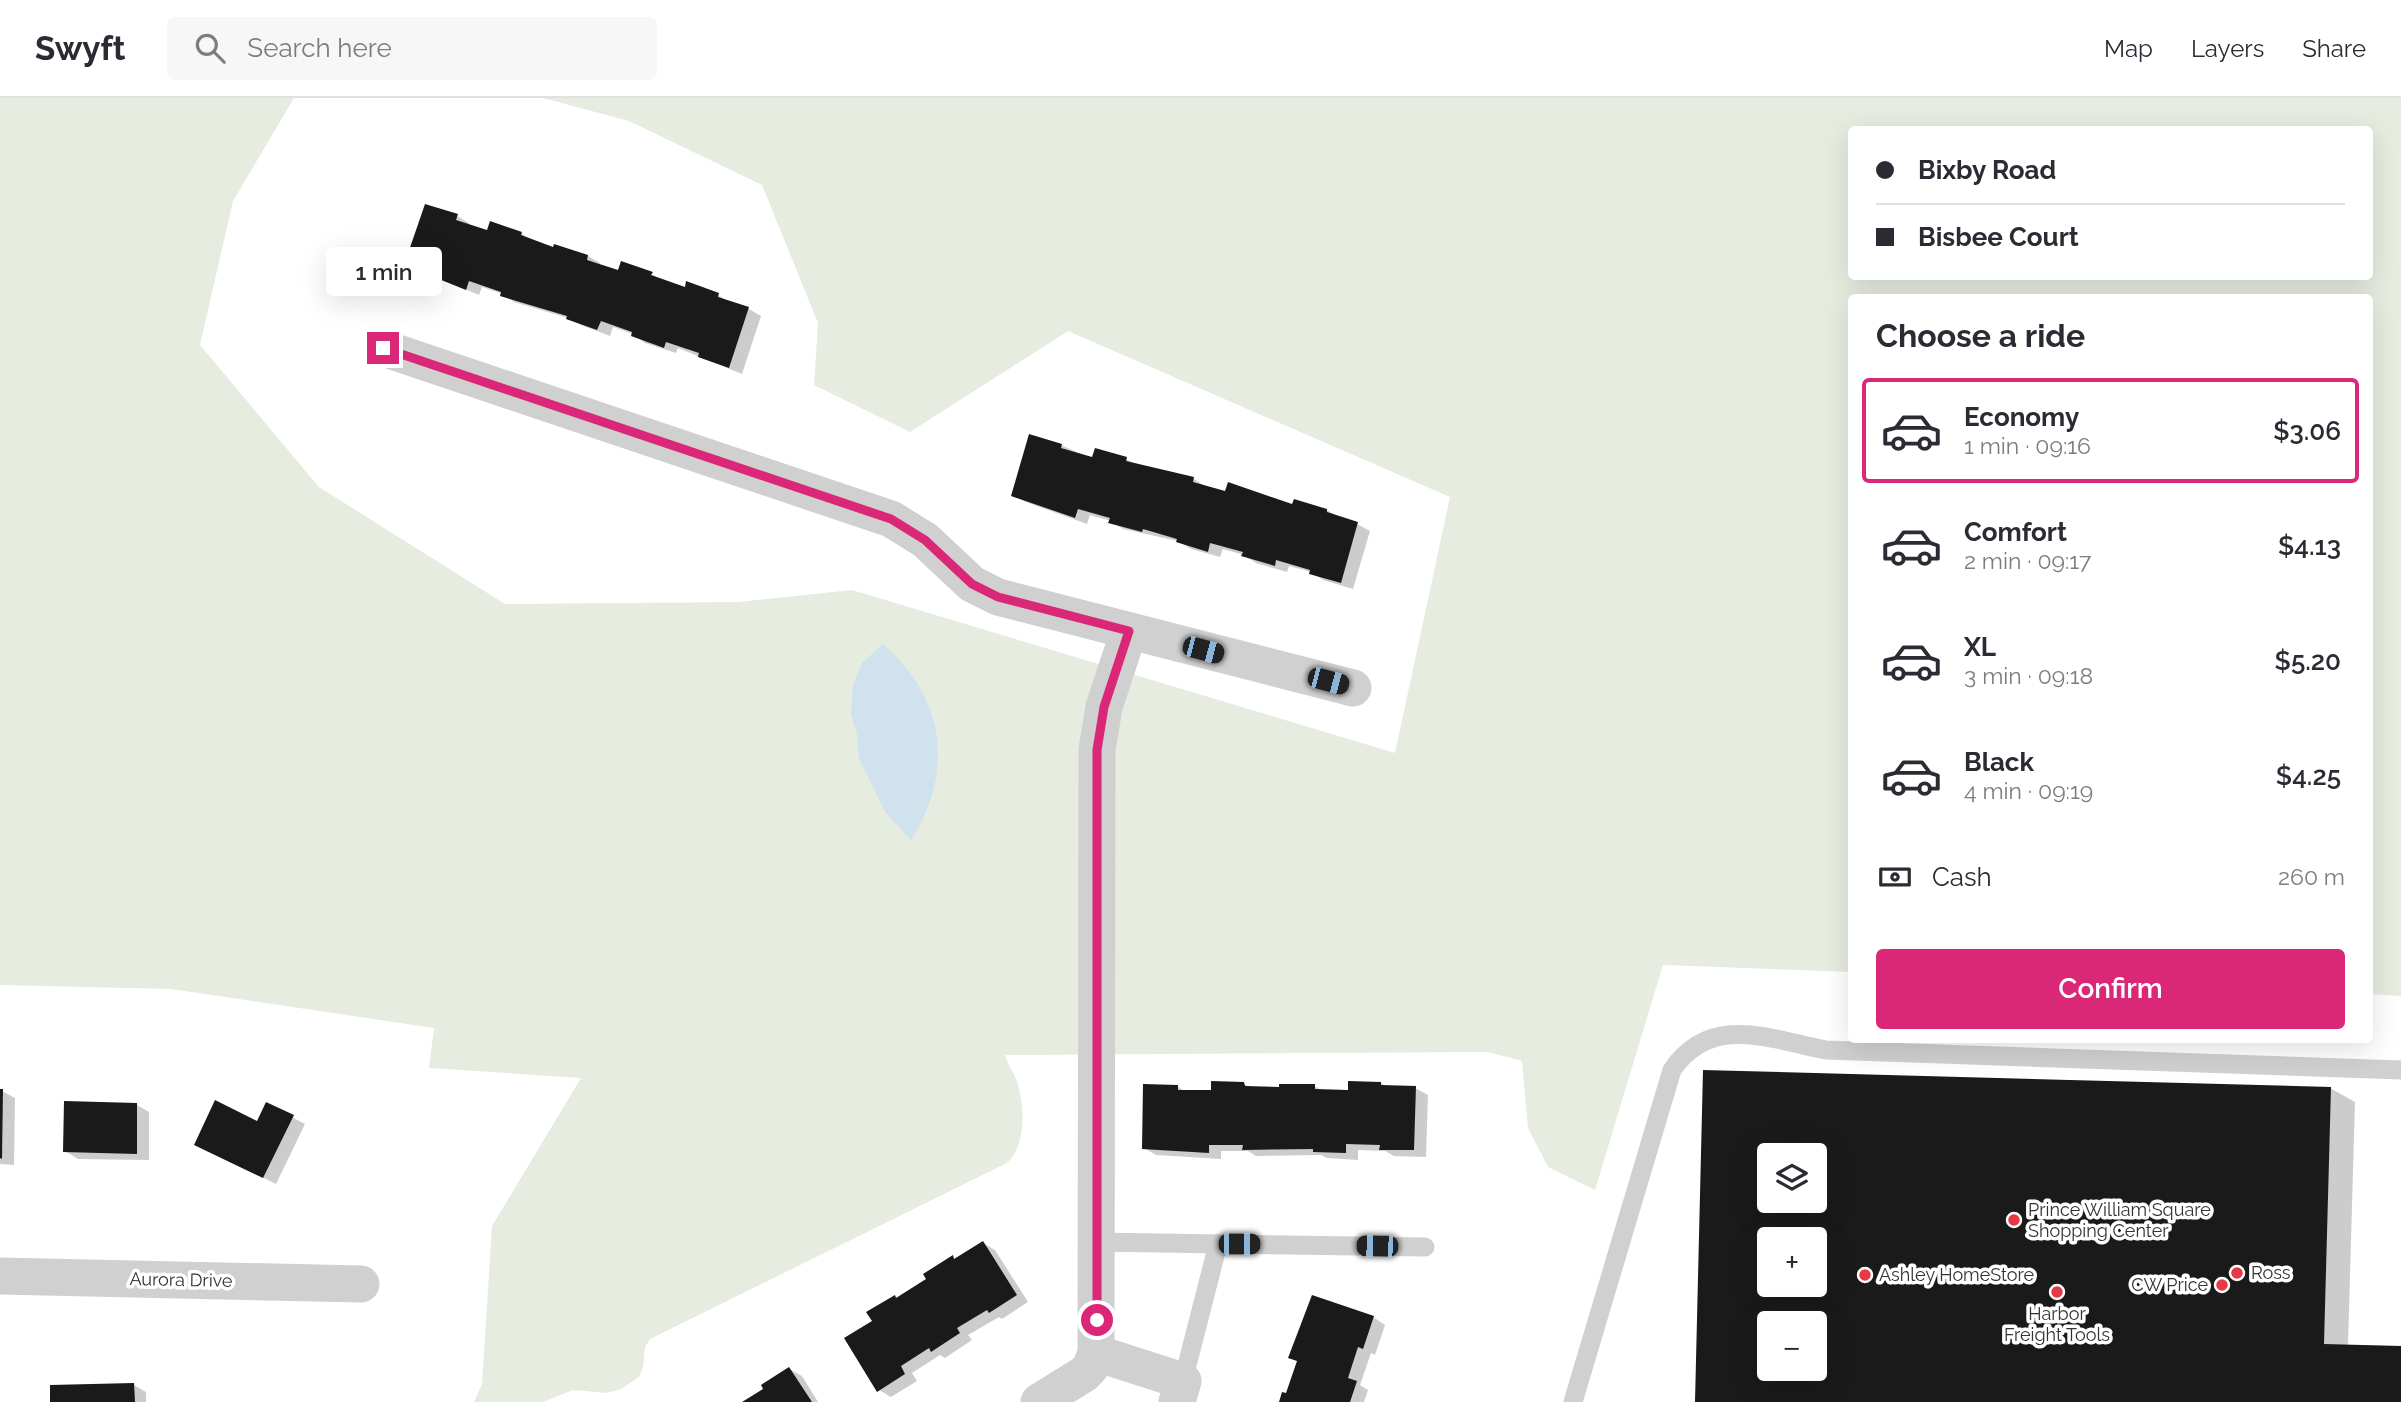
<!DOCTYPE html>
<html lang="en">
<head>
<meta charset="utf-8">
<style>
  :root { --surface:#fff; --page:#f7f7f7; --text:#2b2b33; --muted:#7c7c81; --line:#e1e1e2; --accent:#db2777 }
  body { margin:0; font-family:Raleway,sans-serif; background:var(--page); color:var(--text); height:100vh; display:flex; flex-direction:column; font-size:26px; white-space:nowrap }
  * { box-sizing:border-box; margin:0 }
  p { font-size:23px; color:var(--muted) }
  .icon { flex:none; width:38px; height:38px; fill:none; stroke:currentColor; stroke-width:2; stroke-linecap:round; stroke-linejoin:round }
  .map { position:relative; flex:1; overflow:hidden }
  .panel { position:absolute; left:1848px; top:196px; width:525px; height:749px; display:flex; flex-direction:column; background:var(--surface); border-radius:7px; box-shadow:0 7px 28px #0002 }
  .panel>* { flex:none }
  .top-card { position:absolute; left:1848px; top:28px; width:525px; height:154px; border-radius:7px; box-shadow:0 7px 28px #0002; display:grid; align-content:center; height:154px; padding:0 28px; background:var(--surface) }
  .fabs { position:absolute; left:1757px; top:1045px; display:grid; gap:14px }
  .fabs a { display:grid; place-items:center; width:70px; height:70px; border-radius:7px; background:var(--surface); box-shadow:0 7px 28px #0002; font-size:35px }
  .end { position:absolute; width:32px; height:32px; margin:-16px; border:9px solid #db2777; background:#fff; box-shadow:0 0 0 4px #fff }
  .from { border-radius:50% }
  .bubble { position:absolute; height:49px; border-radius:7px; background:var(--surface); box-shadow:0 7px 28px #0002; font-size:23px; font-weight:600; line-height:49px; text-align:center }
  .car { position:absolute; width:21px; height:42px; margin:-21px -10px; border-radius:9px; box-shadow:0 0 5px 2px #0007; background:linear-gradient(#222 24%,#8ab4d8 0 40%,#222 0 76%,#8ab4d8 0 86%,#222 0) }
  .top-card b { display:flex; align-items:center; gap:24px; height:66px; font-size:26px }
  .top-card b+b { border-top:2px solid var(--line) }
  .top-card i { width:18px; height:18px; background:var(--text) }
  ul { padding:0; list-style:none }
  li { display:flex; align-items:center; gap:21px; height:105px; margin:0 14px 10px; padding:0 14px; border:4px solid transparent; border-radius:7px }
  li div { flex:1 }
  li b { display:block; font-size:26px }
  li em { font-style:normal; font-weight:600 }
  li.active { border-color:var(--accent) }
  li>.icon { width:63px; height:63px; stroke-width:1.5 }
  h2 { padding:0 28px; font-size:32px; line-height:84px }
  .pay { display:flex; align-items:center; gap:18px; height:77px; padding:0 28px; font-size:26px }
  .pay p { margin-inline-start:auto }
  .cta { display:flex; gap:14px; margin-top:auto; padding:14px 28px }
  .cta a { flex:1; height:80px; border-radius:7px; background:var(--accent); color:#fff; font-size:28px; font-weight:600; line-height:80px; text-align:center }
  header { display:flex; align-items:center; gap:42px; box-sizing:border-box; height:98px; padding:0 35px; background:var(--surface); border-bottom:2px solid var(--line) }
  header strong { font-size:33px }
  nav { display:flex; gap:38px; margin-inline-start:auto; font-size:24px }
  .search { width:490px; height:63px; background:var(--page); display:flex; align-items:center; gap:18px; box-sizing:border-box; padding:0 24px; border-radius:7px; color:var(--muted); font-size:26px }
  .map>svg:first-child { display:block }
  .green { fill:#e6ecdf; fill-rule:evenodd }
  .water { fill:#cfe2ee }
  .shadow { fill:#0003; fill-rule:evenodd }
  .building { fill:#1a1a1a; fill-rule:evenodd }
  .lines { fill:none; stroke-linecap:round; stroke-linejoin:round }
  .service { stroke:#d0d0d0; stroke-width:19 }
  .minor { stroke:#d0d0d0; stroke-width:37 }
  .route { stroke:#db2777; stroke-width:9 }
  .poi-dot { fill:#e63946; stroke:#fff; stroke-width:2.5 }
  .labels { text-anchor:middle; stroke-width:7; stroke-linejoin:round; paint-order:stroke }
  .poi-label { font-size:18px; fill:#333; stroke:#fff; text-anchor:start }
  .street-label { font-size:18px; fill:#333; stroke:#fff }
</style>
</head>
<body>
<header>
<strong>Swyft</strong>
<div class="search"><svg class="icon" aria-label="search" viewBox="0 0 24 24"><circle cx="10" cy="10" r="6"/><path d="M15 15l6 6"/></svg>Search here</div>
<nav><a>Map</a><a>Layers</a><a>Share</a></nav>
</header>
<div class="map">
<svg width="2401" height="1304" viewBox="0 0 2401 1304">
  <rect width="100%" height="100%" fill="#fff"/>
  <path class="green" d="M0,0H294L233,103L200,247L319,389L505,506L738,504L852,492L1395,655L1450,399L1068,233L910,334L814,287L818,225L762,87L629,23L543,0H2401V898L2370,896V200H1852L1851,874L1663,867L1595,1092L1548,1069L1528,1030L1522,963L1488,954L1005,957C1007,965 1013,973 1016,981C1025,1005 1027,1047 1007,1065L650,1241L645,1249L643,1269L639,1279L621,1291L607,1295L573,1292L543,1304H474L482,1286L492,1128L581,980L429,970L434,930L171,891L0,887ZM1852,32H2370V178H1852Z"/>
  <path class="water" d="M883,546C945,600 955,673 911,742L885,714L859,660L857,636L851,616L853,587L862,565Z"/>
  <g class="shadow">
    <polygon points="457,118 469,125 468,128 488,134 521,135 533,144 588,158 600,165 599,168 619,175 622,165 686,191 718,197 730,205 749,211 761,218 742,276 678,250 676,255 645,245 633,236 613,229 610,238 581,227 568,220 514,204 503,196 482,189 479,197 406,166"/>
    <polygon points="1061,347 1094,362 1126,361 1139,368 1194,381 1206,389 1293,408 1327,412 1340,420 1357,426 1370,433 1353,491 1323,482 1311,474 1289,468 1287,474 1256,465 1244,457 1223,451 1220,459 1191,451 1178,443 1123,431 1111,423 1090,417 1087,426 1026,404 1013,397"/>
    <path d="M1705,974L2330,990L2355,1004L2348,1248L2401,1250V1304H1697ZM1769,1057H1815V1102H1769ZM1769,1141H1815V1186H1769ZM1769,1225H1815V1270H1769Z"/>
    <polygon points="1350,985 1381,985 1387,989 1415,990 1428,997 1426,1059 1394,1058 1385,1053 1358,1052 1358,1062 1327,1060 1321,1057 1256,1058 1248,1053 1221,1053 1221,1061 1156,1057 1144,1050 1177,988 1186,994 1212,994 1244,986 1251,990 1314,988 1323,993 1349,994"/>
    <polygon points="0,992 15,1000 14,1067 0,1066"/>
    <polygon points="267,1006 305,1026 276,1086 208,1053 258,1025"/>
    <polygon points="137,1007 149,1014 149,1062 78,1061 65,1053"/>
    <polygon points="983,1145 995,1152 1028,1204 1002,1221 999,1219 968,1237 972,1242 945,1260 940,1257 912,1275 917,1283 891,1299 879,1292 874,1223 895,1199 898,1200 928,1181 953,1160 956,1162"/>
    <polygon points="1373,1219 1385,1227 1375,1257 1371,1255 1360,1287 1368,1292 1364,1304 1281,1304"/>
    <polygon points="789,1271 802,1278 818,1304 745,1304 766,1291"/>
    <polygon points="134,1287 146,1294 146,1304 52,1304"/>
  </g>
  <g class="building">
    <polygon points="425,106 458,116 456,122 487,132 490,123 522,134 521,137 553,149 554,146 588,157 587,162 618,172 621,163 653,174 651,177 685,189 686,183 719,195 718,199 749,209 729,270 698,259 699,255 666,244 664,250 631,238 632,234 601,223 597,232 566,221 567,218 500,198 501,194 469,183 466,192 404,167"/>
    <polygon points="1029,336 1062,346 1061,350 1092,359 1095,350 1127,359 1126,363 1194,379 1193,384 1225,393 1228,384 1292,406 1294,401 1327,411 1327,414 1358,424 1341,485 1309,476 1310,472 1276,462 1275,468 1241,458 1243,454 1210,445 1208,454 1176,444 1177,441 1143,431 1142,434 1108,425 1110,420 1078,411 1075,420 1011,398"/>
    <path d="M1703,972L2331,989L2324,1246L2401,1248V1304H1695ZM1769,1057H1815V1102H1769ZM1769,1141H1815V1186H1769ZM1769,1225H1815V1270H1769Z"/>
    <polygon points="1211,983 1244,984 1245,988 1279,989 1279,986 1315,986 1315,991 1348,992 1348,983 1381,984 1381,987 1416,988 1414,1052 1379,1052 1380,1047 1346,1046 1346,1055 1313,1054 1313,1051 1242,1052 1243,1047 1209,1047 1209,1055 1142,1051 1143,986 1178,987 1178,992 1211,992"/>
    <polygon points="0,991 3,991 2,1061 0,1060"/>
    <polygon points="215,1002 257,1023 266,1004 294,1017 263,1080 194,1047"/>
    <polygon points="64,1003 137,1005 137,1056 63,1054"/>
    <polygon points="983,1143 1017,1197 989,1215 987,1212 957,1230 960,1235 931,1254 929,1250 901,1268 905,1276 877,1294 844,1240 872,1223 866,1214 895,1197 896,1200 926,1181 923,1176 953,1157 954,1161"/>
    <polygon points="1312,1197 1374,1218 1363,1251 1358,1249 1348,1280 1357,1283 1350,1304 1279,1304 1282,1294 1286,1295 1297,1263 1288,1260"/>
    <polygon points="789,1269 812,1304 742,1304 763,1291 761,1287"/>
    <polygon points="134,1285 135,1304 50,1304 50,1287"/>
  </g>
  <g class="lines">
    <g class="service">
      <polyline points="1096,1144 1425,1149"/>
      <polyline points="1183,1283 1218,1146"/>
      <path d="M1573,1304L1672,972C1711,915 1769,941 1826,952L2401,972"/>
    </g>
    <g class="minor">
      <polyline points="383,250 891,421 925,442 972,486 998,499 1353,590"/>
      <polyline points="0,1178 361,1186"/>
      <polyline points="1096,1255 1183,1283 1177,1304"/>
      <polyline points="1039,1304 1084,1276 1090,1270 1096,1255 1097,652 1104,609 1129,533"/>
    </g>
  </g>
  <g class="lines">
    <polyline class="route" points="383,250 891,421 925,442 972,486 998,499 1129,533 1104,609 1097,652 1097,1222"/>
  </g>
  <g class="poi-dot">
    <circle cx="2014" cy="1122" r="7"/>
    <circle cx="2237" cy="1175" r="7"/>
    <circle cx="1865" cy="1177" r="7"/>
    <circle cx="2222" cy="1187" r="7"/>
    <circle cx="2057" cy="1194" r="7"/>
  </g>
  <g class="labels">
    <g class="poi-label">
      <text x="2028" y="1118">Prince William Square<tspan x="2028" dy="21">Shopping Center</tspan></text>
      <text x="2251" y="1181">Ross</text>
      <text x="1879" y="1183">Ashley HomeStore</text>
      <text x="2208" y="1193" text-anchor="end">CW Price</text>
      <text x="2057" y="1222" text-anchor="middle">Harbor<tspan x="2057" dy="21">Freight Tools</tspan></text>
    </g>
    <g class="street-label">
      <text transform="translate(181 1182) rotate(1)" y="6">Aurora Drive</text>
    </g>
  </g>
</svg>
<div class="fabs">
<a><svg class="icon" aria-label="layers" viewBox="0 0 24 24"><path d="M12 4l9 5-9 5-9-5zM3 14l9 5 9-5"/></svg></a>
<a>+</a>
<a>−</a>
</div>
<i class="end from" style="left:1097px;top:1222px"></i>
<i class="end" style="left:383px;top:250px"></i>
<div class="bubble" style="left:326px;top:149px;width:116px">1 min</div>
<i class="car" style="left:1203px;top:552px;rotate:105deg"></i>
<i class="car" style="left:1328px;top:583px;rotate:105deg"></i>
<i class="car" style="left:1239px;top:1146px;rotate:90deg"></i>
<i class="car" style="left:1377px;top:1148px;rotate:271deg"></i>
<div class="top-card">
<b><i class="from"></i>Bixby Road</b>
<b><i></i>Bisbee Court</b>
</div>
<section class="panel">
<h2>Choose a ride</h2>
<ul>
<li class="active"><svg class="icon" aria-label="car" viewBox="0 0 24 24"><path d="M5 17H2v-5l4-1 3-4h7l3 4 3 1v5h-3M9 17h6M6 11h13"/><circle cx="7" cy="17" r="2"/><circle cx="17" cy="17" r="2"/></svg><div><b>Economy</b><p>1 min · 09:16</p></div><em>$3.06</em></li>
<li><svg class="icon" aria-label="car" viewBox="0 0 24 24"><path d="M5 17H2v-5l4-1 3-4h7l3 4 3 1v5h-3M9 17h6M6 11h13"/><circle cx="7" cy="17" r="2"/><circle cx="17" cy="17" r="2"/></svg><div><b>Comfort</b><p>2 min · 09:17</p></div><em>$4.13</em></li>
<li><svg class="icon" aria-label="car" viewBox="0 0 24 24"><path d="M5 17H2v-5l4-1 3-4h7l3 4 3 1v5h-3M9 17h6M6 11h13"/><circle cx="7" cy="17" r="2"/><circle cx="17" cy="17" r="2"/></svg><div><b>XL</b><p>3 min · 09:18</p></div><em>$5.20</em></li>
<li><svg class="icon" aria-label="car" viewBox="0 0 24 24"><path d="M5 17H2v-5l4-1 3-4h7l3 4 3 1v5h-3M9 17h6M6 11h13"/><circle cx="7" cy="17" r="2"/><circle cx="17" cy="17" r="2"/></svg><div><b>Black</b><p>4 min · 09:19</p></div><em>$4.25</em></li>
</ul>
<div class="pay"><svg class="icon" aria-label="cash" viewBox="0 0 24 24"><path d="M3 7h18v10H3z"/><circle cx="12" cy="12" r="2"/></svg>Cash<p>260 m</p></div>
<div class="cta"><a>Confirm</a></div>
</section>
</div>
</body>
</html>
